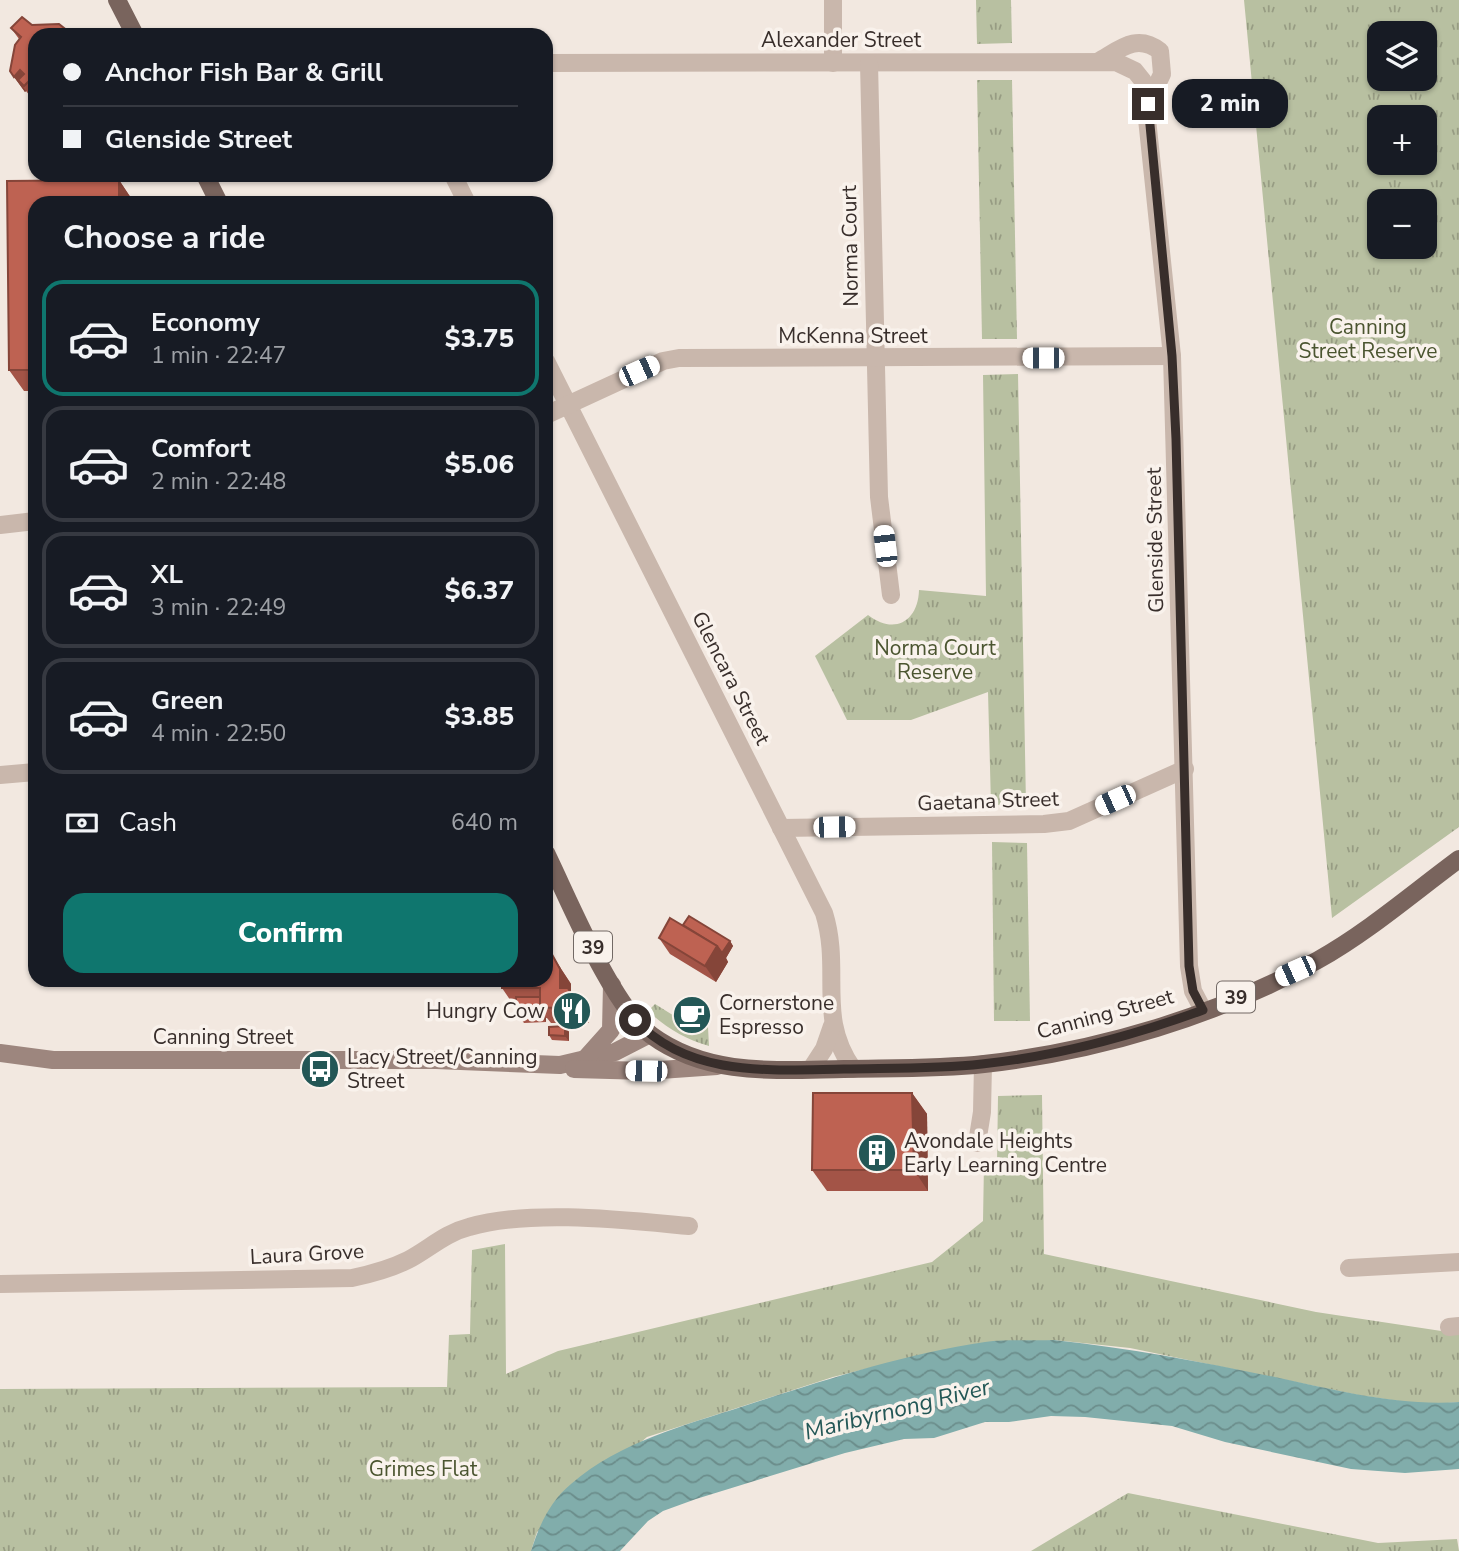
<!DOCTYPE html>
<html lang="en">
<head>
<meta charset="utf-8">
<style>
  :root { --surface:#171b24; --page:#242831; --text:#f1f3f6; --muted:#9ea1a6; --line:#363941; --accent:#0f766e }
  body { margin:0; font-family:"Nunito Sans",sans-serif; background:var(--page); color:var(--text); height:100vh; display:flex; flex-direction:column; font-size:26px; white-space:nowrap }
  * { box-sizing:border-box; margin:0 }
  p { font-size:23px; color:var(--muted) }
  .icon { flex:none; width:38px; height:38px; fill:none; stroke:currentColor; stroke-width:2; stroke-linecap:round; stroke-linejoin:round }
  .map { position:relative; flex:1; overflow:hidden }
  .sheet { position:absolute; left:28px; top:196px; width:525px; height:791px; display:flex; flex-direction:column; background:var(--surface); border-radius:21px; box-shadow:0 2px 5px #0004 }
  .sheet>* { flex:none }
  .top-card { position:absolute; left:28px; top:28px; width:525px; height:154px; border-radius:21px; box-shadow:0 2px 5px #0004; display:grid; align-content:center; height:154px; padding:0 35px; background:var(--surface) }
  .controls { position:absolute; left:1367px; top:21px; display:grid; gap:14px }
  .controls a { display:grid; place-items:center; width:70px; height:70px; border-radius:14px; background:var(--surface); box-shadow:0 2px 5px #0004; font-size:35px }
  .end { position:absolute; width:32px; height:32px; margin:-16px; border:9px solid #382e2b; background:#fff; box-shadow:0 0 0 4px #fff }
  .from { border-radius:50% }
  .bubble { position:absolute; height:49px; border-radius:21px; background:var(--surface); box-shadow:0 2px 5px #0004; font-size:23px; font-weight:800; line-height:49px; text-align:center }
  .car { position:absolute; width:21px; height:42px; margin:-21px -10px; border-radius:9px; box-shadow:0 0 5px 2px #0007; background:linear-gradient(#fff 24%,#345 0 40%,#fff 0 76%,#345 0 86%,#fff 0) }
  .top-card b { display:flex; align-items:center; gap:24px; height:66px; font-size:26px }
  .top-card b+b { border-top:2px solid var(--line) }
  .top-card i { width:18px; height:18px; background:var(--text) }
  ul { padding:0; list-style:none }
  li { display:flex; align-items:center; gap:21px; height:116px; margin:0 14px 10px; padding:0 21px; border:4px solid var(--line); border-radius:21px }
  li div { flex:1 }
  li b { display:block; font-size:26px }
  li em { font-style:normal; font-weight:800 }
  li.on { border-color:var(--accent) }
  li>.icon { width:63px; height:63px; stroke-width:1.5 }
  h2 { padding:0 35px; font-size:32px; line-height:84px }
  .pay { display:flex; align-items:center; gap:18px; height:77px; padding:0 35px; font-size:26px }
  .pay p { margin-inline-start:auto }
  .primary-button { display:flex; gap:14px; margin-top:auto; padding:14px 35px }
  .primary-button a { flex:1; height:80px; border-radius:21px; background:var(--accent); color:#fff; font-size:28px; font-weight:800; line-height:80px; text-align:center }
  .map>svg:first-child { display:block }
  .grass { fill:url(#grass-tufts); fill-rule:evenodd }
  .water { fill:url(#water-waves) }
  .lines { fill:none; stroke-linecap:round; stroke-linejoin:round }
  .street { stroke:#c9b7ac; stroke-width:18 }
  .secondary { stroke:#9d867e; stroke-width:18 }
  .primary { stroke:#79645d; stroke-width:18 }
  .wall { fill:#a35447 }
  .shaded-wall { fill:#854539 }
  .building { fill:#be6252; stroke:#854539; stroke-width:2 }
  .route { stroke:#382e2b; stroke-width:9 }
  .labels { text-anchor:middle; stroke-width:7; stroke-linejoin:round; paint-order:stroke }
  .shield { fill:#f9f2ec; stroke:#726965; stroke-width:2 }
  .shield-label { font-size:19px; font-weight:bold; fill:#382e2b }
  .street-label { font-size:21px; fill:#382e2b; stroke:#f9f2ec }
  .park-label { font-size:21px; fill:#4b5530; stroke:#f9f2ec }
  .poi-label { font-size:21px; fill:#382e2b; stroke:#f9f2ec; text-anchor:start }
  .water-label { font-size:23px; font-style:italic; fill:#235756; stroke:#f9f2ec }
</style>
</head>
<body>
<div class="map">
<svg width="1459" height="1551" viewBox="0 0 1459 1551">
  <defs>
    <pattern id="grass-tufts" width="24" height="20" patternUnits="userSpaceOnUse" patternTransform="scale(1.75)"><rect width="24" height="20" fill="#b8c0a1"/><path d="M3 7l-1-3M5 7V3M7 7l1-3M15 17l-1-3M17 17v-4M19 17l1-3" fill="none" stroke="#979c83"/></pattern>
    <pattern id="water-waves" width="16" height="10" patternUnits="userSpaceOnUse" patternTransform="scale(1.75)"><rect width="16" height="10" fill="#81adab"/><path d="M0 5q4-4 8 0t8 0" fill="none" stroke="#6b8d8b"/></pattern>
  </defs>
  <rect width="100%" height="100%" fill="#f2e8e0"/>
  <g class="grass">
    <polygon points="976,0 1011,0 1012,43 977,44"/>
    <path d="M1244,0H1459V827L1332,918ZM1379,33H1424V79H1379ZM1379,117H1424V163H1379ZM1379,201H1424V247H1379Z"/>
    <polygon points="977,80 1012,80 1017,339 982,339"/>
    <path d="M1018,374L1026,805H991L988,692L911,720H847L815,656L868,615C894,635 918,622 919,590L986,596L983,375Z"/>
    <polygon points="992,842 1027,843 1030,1021 994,1021"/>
    <path d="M655,1004L692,1027H708L709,1046C685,1039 666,1028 648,1011Z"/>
    <polygon points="1042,1095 1044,1254 1316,1312 1448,1332 1459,1331 1459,1402 1425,1405 1358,1395 1130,1348 1054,1340 918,1356 833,1377 647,1437 537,1532 531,1551 0,1551 0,1389 447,1387 449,1335 470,1334 472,1250 505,1244 506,1374 558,1351 932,1262 983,1221 984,1163 997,1163 998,1096"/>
    <polygon points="1128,1493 1378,1543 1457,1539 1459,1551 1031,1551"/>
  </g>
  <path class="water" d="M1054,1340C1129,1348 1201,1362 1275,1377C1336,1390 1396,1406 1459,1402V1469L1405,1473L1351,1469L1225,1442L1172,1426L1085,1417L1051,1416L1009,1422H985L934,1438L904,1439L845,1453L696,1499L663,1511L648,1521L620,1551H531C539,1526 550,1501 571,1484C621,1441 683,1426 744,1406C822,1381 903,1354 985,1342C1007,1339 1031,1341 1054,1340Z"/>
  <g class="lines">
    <g class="street">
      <polyline points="833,0 833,63"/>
      <path d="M1099,61C1120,49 1137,33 1160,51L1162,74L1148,104"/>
      <polyline points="546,63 1116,62 1135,71 1143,81 1172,356 1189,966 1193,991 1203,1010"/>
      <polyline points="869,63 879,497 891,595"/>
      <polyline points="453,175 467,203"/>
      <path d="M546,361L824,913C842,971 816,1017 853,1069"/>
      <polyline points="546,415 663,361 679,358 1172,356"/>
      <polyline points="0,525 35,521"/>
      <polyline points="0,775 35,772"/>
      <polyline points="781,828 1044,824 1069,821 1185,769"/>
      <polyline points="811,1069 824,1049 832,1026"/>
      <polyline points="977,1143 982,1112 983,1064"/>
      <polyline points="1349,1268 1459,1262"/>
      <path d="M0,1284L352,1278C371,1274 390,1269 408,1260C429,1249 445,1233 469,1227C531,1209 624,1220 689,1226"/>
      <polyline points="1449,1327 1459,1326"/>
    </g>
    <g class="secondary">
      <polyline points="0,1053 53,1060 436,1060 560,1065 615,1052 650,1034"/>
      <polyline points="586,1058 611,1030 612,985"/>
      <polyline points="574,1069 646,1071 717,1066"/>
    </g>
    <g class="primary">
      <polyline points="117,0 135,35"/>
      <polyline points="205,175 219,203"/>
      <path d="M546,853C569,900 612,1006 651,1035C708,1077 777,1070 844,1069C891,1068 938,1069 984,1064C1099,1051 1217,1016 1318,960C1368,932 1413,893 1459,859"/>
    </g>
  </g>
  <g class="wall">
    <polygon points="11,28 35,35 35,102 26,91 25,92 10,71 19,39"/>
    <polygon points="119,180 133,201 133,203 35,203 35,391 24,391 9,370 7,181"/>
    <polygon points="683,925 730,941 733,946 726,958 728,962 716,982 670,954 659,938"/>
    <polygon points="546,938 550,945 550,952 571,984 571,993 579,1004 589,1023 551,1023 547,1018 546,1018 546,1022 524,1023 516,1012 516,1004 513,1004 502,988 502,984 494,984 491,980 546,980"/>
    <polygon points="679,1011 702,1012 696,1023 682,1017"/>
    <polygon points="565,1026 569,1032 569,1041 552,1040 549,1035"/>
    <polygon points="912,1093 927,1114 928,1191 827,1191 812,1170"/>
  </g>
  <g class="shaded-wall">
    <polygon points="20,70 28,82 18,80 26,91 25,92 14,77"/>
    <polygon points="119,180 133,201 133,203 119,203"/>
    <polygon points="546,938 550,945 550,952 571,984 571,993 579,1004 589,1023 578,1007 560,988 546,959"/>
    <polygon points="730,941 733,946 726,958 728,962 716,982 705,966 717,946"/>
    <polygon points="698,1007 702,1012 696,1023 692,1017"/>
    <polygon points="538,1008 546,1018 546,1022 538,1012"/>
    <polygon points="565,1026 569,1032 569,1041 565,1036"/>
    <polygon points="912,1093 927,1114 928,1191 914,1170"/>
  </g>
  <g class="building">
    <polygon points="22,17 32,25 59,24 69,32 71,35 35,35 35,80 32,78 24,86 18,80 24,74 20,70 14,77 10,71 15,45 21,37 11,28"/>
    <polygon points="119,180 119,203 35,203 35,370 9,370 7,181"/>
    <polygon points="689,916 730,941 722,953 717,946 683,925"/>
    <polygon points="670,918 717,946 705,966 659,938"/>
    <polygon points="546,949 549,949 560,969 560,988 568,988 578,1007 540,1008 540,988 502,988 502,980 546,980"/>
    <polygon points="516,997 540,997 540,1008 543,1008 538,1008 538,1012 516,1012"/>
    <polygon points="686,1000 698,1007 692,1017 679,1011"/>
    <polygon points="565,1026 565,1036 549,1035 549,1027"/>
    <polygon points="813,1093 912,1093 914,1170 812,1170"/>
  </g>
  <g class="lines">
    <path class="route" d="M635,1020C690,1078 771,1070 844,1069C890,1068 936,1069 982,1064C1058,1056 1132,1036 1203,1010L1193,991L1189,966L1176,439L1172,356L1148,104"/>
  </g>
  <defs>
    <g id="restaurant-disc" transform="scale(2.0125)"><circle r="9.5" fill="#235756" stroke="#f9f2ec"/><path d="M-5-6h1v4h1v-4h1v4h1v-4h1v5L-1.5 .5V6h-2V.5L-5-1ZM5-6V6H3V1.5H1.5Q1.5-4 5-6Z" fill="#fff"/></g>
    <g id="cafe-disc" transform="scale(2.0125)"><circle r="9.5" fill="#235756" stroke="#f9f2ec"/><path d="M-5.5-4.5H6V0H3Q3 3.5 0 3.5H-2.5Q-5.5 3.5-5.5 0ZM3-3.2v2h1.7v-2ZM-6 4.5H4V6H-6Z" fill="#fff"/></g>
    <g id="bus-disc" transform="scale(2.0125)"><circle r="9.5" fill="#235756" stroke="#f9f2ec"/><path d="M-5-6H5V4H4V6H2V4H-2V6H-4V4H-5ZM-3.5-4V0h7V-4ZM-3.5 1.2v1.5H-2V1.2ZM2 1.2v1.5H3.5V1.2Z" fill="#fff"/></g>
    <g id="building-disc" transform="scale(2.0125)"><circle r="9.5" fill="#235756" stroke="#f9f2ec"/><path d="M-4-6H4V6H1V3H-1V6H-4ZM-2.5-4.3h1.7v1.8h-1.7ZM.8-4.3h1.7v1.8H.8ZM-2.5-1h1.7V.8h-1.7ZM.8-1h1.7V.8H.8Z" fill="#fff"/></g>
  </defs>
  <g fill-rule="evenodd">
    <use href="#restaurant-disc" x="572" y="1011"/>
    <use href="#cafe-disc" x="692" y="1015"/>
    <use href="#bus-disc" x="320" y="1069"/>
    <use href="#building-disc" x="877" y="1153"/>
  </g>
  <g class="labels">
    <g class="shield">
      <rect x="574" y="931.5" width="38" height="31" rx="5"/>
      <rect x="1217" y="981.5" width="38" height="31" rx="5"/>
    </g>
    <g class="shield-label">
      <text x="593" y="954">39</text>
      <text x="1236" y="1004">39</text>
    </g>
    <g class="street-label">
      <text x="841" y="47">Alexander Street</text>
      <text transform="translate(850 246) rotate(-91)" y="7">Norma Court</text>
      <text x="853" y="343">McKenna Street</text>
      <text transform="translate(1155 540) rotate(-91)" y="7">Glenside Street</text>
      <text transform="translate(731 678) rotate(63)" y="7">Glencara Street</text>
      <text transform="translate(988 801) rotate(-2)" y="7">Gaetana Street</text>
      <text transform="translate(1105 1014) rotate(-15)" y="7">Canning Street</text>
      <text x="223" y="1044">Canning Street</text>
      <text transform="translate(307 1254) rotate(-3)" y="7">Laura Grove</text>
    </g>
    <g class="park-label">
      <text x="1368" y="334">Canning<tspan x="1368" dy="24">Street Reserve</tspan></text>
      <text x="935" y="655">Norma Court<tspan x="935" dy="24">Reserve</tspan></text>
      <text x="423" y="1476">Grimes Flat</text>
    </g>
    <g class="poi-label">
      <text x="719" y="1010">Cornerstone<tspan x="719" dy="24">Espresso</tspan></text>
      <text x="545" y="1018" text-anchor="end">Hungry Cow</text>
      <text x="347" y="1064">Lacy Street/Canning<tspan x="347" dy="24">Street</tspan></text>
      <text x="904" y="1148">Avondale Heights<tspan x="904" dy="24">Early Learning Centre</tspan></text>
    </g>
    <g class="water-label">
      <text transform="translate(897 1409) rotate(-14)" y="8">Maribyrnong River</text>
    </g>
  </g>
</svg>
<div class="controls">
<a><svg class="icon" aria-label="layers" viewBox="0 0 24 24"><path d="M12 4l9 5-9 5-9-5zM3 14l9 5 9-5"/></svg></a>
<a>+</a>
<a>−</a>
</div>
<i class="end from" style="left:635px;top:1020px"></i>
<i class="end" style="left:1148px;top:104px"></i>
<div class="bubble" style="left:1172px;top:79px;width:116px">2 min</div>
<i class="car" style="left:1043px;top:358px;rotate:270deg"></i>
<i class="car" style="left:639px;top:371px;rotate:66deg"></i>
<i class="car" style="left:885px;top:546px;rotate:353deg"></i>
<i class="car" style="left:1115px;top:800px;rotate:246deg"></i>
<i class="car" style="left:834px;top:827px;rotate:89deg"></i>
<i class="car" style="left:1295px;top:971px;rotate:246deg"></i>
<i class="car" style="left:646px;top:1071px;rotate:271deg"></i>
<div class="top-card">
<b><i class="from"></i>Anchor Fish Bar &amp; Grill</b>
<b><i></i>Glenside Street</b>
</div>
<section class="sheet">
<h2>Choose a ride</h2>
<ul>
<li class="on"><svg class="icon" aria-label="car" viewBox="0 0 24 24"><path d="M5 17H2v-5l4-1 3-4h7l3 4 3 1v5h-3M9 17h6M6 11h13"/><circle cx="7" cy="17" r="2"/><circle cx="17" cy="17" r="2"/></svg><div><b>Economy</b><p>1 min · 22:47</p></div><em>$3.75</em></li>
<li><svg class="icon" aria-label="car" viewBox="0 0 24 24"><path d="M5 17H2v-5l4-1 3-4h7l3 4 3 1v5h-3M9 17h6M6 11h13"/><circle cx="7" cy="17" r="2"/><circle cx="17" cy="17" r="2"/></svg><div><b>Comfort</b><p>2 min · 22:48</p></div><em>$5.06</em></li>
<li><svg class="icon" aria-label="car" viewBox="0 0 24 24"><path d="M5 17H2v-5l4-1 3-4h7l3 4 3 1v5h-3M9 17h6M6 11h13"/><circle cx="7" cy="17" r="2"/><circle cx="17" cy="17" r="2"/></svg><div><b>XL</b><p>3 min · 22:49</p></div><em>$6.37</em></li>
<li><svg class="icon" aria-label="car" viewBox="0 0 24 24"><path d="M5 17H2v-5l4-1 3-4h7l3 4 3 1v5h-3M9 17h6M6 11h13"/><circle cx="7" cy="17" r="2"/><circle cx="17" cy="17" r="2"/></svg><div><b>Green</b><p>4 min · 22:50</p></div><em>$3.85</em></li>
</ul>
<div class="pay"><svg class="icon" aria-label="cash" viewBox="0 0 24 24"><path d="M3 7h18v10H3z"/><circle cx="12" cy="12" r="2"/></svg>Cash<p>640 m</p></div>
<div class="primary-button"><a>Confirm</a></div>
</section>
</div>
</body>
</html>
